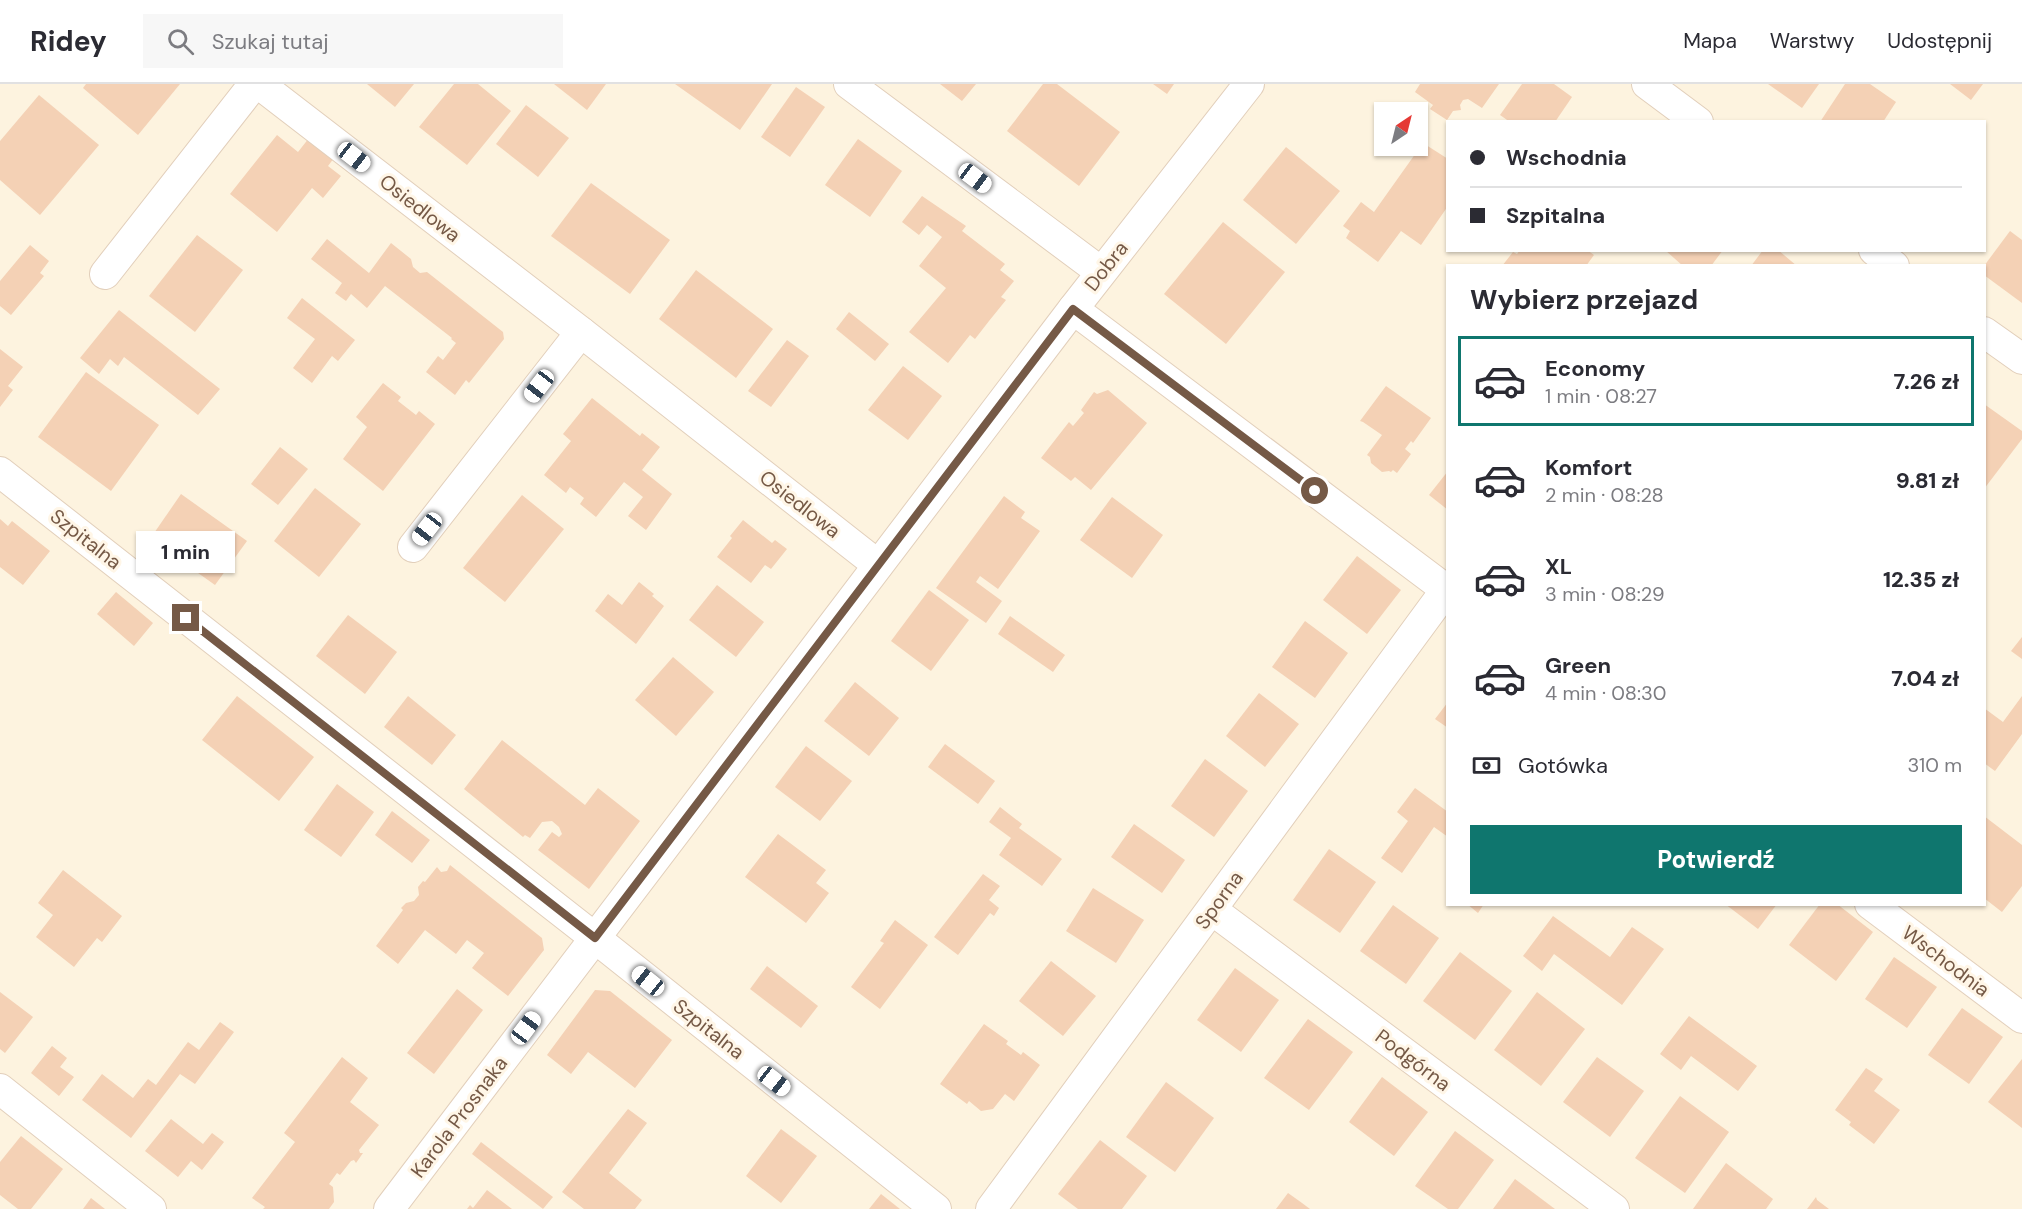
<!DOCTYPE html>
<html lang="pl">
<head>
<meta charset="utf-8">
<style>
  :root { --surface:#fff; --page:#f7f7f7; --text:#2b2b33; --muted:#7c7c81; --line:#e1e1e2; --accent:#0f766e }
  body { margin:0; font-family:"DM Sans",sans-serif; background:var(--page); color:var(--text); height:100vh; display:flex; flex-direction:column; font-size:22px; white-space:nowrap }
  * { box-sizing:border-box; margin:0 }
  p { font-size:20px; color:var(--muted) }
  .icon { flex:none; width:33px; height:33px; fill:none; stroke:currentColor; stroke-width:2; stroke-linecap:round; stroke-linejoin:round }
  .map { position:relative; flex:1; overflow:hidden }
  .panel { position:absolute; left:1446px; top:180px; width:540px; height:642px; display:flex; flex-direction:column; background:var(--surface); border-radius:0px; box-shadow:0 2px 4px #0004 }
  .panel>* { flex:none }
  .hud { position:absolute; left:1446px; top:36px; width:540px; height:132px; border-radius:0px; box-shadow:0 2px 4px #0004; display:grid; align-content:center; height:132px; padding:0 24px; background:var(--surface) }
  .needle { width:39px; rotate:35deg }
  .buttons { position:absolute; left:1374px; top:18px; display:grid; gap:12px }
  .buttons a { display:grid; place-items:center; width:54px; height:54px; border-radius:0px; background:var(--surface); box-shadow:0 2px 4px #0004; font-size:30px }
  .end { position:absolute; width:27px; height:27px; margin:-14px; border:8px solid #755946; background:#fff; box-shadow:0 0 0 3px #fff }
  .from { border-radius:50% }
  .bubble { position:absolute; height:42px; border-radius:0px; background:var(--surface); box-shadow:0 2px 4px #0004; font-size:20px; font-weight:800; line-height:42px; text-align:center }
  .car { position:absolute; width:18px; height:36px; margin:-18px -9px; border-radius:8px; box-shadow:0 0 4px 2px #0007; background:linear-gradient(#fff 24%,#345 0 40%,#fff 0 76%,#345 0 86%,#fff 0) }
  .hud b { display:flex; align-items:center; gap:21px; height:57px; font-size:22px }
  .hud b+b { border-top:2px solid var(--line) }
  .hud i { width:15px; height:15px; background:var(--text) }
  ul { padding:0; list-style:none }
  li { display:flex; align-items:center; gap:18px; height:90px; margin:0 12px 9px; padding:0 12px; border:3px solid transparent; border-radius:0px }
  li div { flex:1 }
  li b { display:block; font-size:22px }
  li em { font-style:normal; font-weight:800 }
  li.active { border-color:var(--accent) }
  li>.icon { width:54px; height:54px; stroke-width:1.5 }
  h2 { padding:0 24px; font-size:27px; line-height:72px }
  .pay { display:flex; align-items:center; gap:15px; height:66px; padding:0 24px; font-size:22px }
  .pay p { margin-inline-start:auto }
  .action { display:flex; gap:12px; margin-top:auto; padding:12px 24px }
  .action a { flex:1; height:69px; border-radius:0px; background:var(--accent); color:#fff; font-size:24px; font-weight:800; line-height:69px; text-align:center }
  header { display:flex; align-items:center; gap:36px; box-sizing:border-box; height:84px; padding:0 30px; background:var(--surface); border-bottom:2px solid var(--line) }
  header strong { font-size:28px }
  nav { display:flex; gap:33px; margin-inline-start:auto; font-size:21px }
  .search { width:420px; height:54px; background:var(--page); display:flex; align-items:center; gap:15px; box-sizing:border-box; padding:0 21px; border-radius:0px; color:var(--muted); font-size:22px }
  .map>svg:first-child { display:block }
  .building { fill:#f4d1b5 }
  .lines { fill:none; stroke-linecap:round; stroke-linejoin:round }
  .street-casing { stroke:#e2cfbb; stroke-width:32 }
  .street { stroke:#fff; stroke-width:30 }
  .route { stroke:#755946; stroke-width:8 }
  .labels { text-anchor:middle; stroke-width:6; stroke-linejoin:round; paint-order:stroke }
  .street-label { font-size:20px; fill:#755946; stroke:#fff6e7 }
</style>
</head>
<body>
<header>
<strong>Ridey</strong>
<div class="search"><svg class="icon" aria-label="search" viewBox="0 0 24 24"><circle cx="10" cy="10" r="6"/><path d="M15 15l6 6"/></svg>Szukaj tutaj</div>
<nav><a>Mapa</a><a>Warstwy</a><a>Udostępnij</a></nav>
</header>
<div class="map">
<svg width="2022" height="1125" viewBox="0 0 2022 1125">
  <rect width="100%" height="100%" fill="#fdf3df"/>
  <g class="building">
    <polygon points="86,0 180,0 138,51 83,4"/>
    <polygon points="367,0 414,0 395,23"/>
    <polygon points="454,0 478,0 511,27 467,81 419,43"/>
    <polygon points="554,0 606,0 587,26"/>
    <polygon points="675,0 772,0 740,46"/>
    <polygon points="940,0 976,0 962,17"/>
    <polygon points="1043,0 1057,0 1120,48 1079,102 1007,47"/>
    <polygon points="1153,0 1174,0 1167,10"/>
    <polygon points="1420,0 1499,0 1482,24 1468,15 1463,16 1460,21 1461,26 1453,27 1447,36 1430,25 1433,21 1415,8"/>
    <polygon points="1522,0 1554,0 1572,13 1555,38 1510,38 1500,31"/>
    <polygon points="1768,0 1819,0 1802,24"/>
    <polygon points="1845,0 1870,0 1896,18 1883,38 1820,38"/>
    <polygon points="1950,0 1983,0 1971,16"/>
    <polygon points="796,3 825,23 790,73 761,53"/>
    <polygon points="39,11 99,61 40,131 0,96 0,57"/>
    <polygon points="526,21 569,54 538,93 496,60"/>
    <polygon points="277,51 298,68 309,54 334,74 328,82 341,92 323,114 312,104 277,148 230,110"/>
    <polygon points="858,55 902,87 870,133 825,101"/>
    <polygon points="1423,59 1448,75 1448,122 1421,161 1401,147 1378,178 1346,154 1350,147 1343,142 1361,118 1374,128"/>
    <polygon points="1286,63 1340,107 1296,160 1243,116"/>
    <polygon points="591,99 670,156 630,210 551,152"/>
    <polygon points="922,112 966,142 962,147 1005,180 1000,186 1014,197 1001,213 1006,216 989,237 975,255 970,251 948,279 909,248 946,204 919,182 942,153 927,141 919,151 902,138"/>
    <polygon points="1223,138 1285,188 1226,260 1164,210"/>
    <polygon points="2010,147 2022,156 2022,219 1984,191 1984,182"/>
    <polygon points="197,151 243,186 195,248 149,212"/>
    <polygon points="327,155 369,189 391,159 411,175 413,183 420,189 427,188 503,248 504,255 469,299 466,296 455,311 426,288 438,272 443,276 456,259 451,255 452,254 385,202 367,224 351,210 346,217 335,209 342,199 311,175"/>
    <polygon points="30,161 49,177 40,189 44,192 11,231 0,222 0,197"/>
    <polygon points="1520,166 1587,166 1594,171 1586,182 1502,182 1513,168 1517,170"/>
    <polygon points="1665,166 1723,166 1711,182 1683,182"/>
    <polygon points="1763,166 1778,166 1797,182 1751,182"/>
    <polygon points="696,186 773,245 736,294 659,235"/>
    <polygon points="302,214 355,256 338,277 332,272 312,299 293,284 315,255 287,234"/>
    <polygon points="119,226 220,305 198,331 124,273 118,282 110,275 99,290 80,274"/>
    <polygon points="849,228 889,260 875,277 836,245"/>
    <polygon points="787,256 809,272 771,323 748,307"/>
    <polygon points="0,265 23,283 8,302 13,306 0,323"/>
    <polygon points="903,282 942,312 908,356 868,326"/>
    <polygon points="86,288 159,341 111,407 38,353"/>
    <polygon points="383,299 401,313 398,317 416,331 419,327 435,340 383,407 343,375 367,343 356,333"/>
    <polygon points="1386,302 1431,334 1413,359 1411,357 1405,365 1411,370 1397,389 1393,386 1391,388 1389,387 1382,388 1371,379 1370,373 1367,371 1382,351 1363,338 1360,337"/>
    <polygon points="1108,306 1147,339 1091,406 1075,393 1071,397 1041,374 1069,338 1073,342 1084,329 1081,326 1094,308 1097,310"/>
    <polygon points="592,314 640,352 642,349 660,363 642,386 672,410 646,446 628,432 643,413 624,398 596,433 580,420 584,414 570,403 566,409 544,391 571,357 563,350"/>
    <polygon points="1984,320 2022,347 2022,355 1984,405"/>
    <polygon points="280,363 308,385 278,421 251,400"/>
    <polygon points="1448,387 1448,426 1429,411"/>
    <polygon points="315,404 361,440 319,493 274,457"/>
    <polygon points="181,410 247,457 215,501 150,455"/>
    <polygon points="522,411 564,445 505,518 463,484"/>
    <polygon points="1004,412 1025,428 1021,434 1040,447 998,505 980,492 976,498 1002,517 986,539 936,504"/>
    <polygon points="1112,413 1163,451 1132,494 1080,456"/>
    <polygon points="0,435 8,442 12,437 50,467 23,501 0,483"/>
    <polygon points="743,436 772,459 775,456 787,465 771,485 765,481 751,499 717,473 732,454 730,452"/>
    <polygon points="1357,472 1401,506 1367,550 1323,516"/>
    <polygon points="639,498 654,510 652,512 664,522 636,560 595,527 608,510 622,521"/>
    <polygon points="717,501 764,538 736,573 689,536"/>
    <polygon points="929,506 969,536 931,587 891,557"/>
    <polygon points="116,508 153,539 134,562 97,530"/>
    <polygon points="348,531 397,568 365,610 316,572"/>
    <polygon points="1010,532 1065,571 1053,588 998,550"/>
    <polygon points="1305,537 1348,569 1315,614 1272,583"/>
    <polygon points="2022,553 2022,575 2011,567"/>
    <polygon points="673,573 714,608 676,652 635,616"/>
    <polygon points="855,598 899,634 869,672 824,637"/>
    <polygon points="1259,609 1299,640 1265,683 1226,652"/>
    <polygon points="237,612 314,673 279,717 202,656"/>
    <polygon points="408,612 456,651 432,681 384,643"/>
    <polygon points="2022,612 2022,650 1995,687 1984,679 1984,624 2003,638"/>
    <polygon points="1448,618 1448,644 1435,635"/>
    <polygon points="502,656 585,721 598,704 640,737 589,805 538,766 552,748 559,753 562,750 559,743 552,737 542,738 530,754 525,751 523,753 464,705"/>
    <polygon points="945,660 995,697 978,720 928,683"/>
    <polygon points="806,662 852,697 820,737 775,703"/>
    <polygon points="1205,675 1248,707 1214,753 1171,722"/>
    <polygon points="337,700 374,728 341,773 304,746"/>
    <polygon points="1415,704 1448,728 1448,753 1434,743 1402,789 1381,774 1408,737 1397,728"/>
    <polygon points="1000,723 1022,740 1019,744 1062,775 1042,802 999,771 1011,754 989,738"/>
    <polygon points="392,727 430,756 412,779 375,751"/>
    <polygon points="1984,732 2022,761 2022,802 2002,828 1984,814"/>
    <polygon points="1134,740 1185,776 1162,809 1111,773"/>
    <polygon points="778,750 826,786 816,799 829,809 806,839 745,793"/>
    <polygon points="1329,765 1376,798 1340,849 1293,816"/>
    <polygon points="450,781 542,854 544,866 508,912 472,884 484,869 467,856 456,870 425,846 398,880 376,862 403,826 401,824 406,819 414,817 419,811 418,803 423,797 425,798 437,783 441,788 447,787"/>
    <polygon points="63,786 122,832 102,858 97,854 74,883 36,853 53,831 38,819"/>
    <polygon points="983,790 1000,802 989,816 999,824 994,832 990,829 958,871 934,853"/>
    <polygon points="1093,804 1144,836 1116,879 1066,847"/>
    <polygon points="1467,820 1484,820 1478,829"/>
    <polygon points="1725,820 1777,820 1758,845"/>
    <polygon points="1820,820 1837,820 1873,848 1836,897 1789,861"/>
    <polygon points="1393,821 1439,854 1406,900 1360,867"/>
    <polygon points="1553,832 1610,873 1632,843 1664,865 1622,921 1554,870 1542,887 1523,872"/>
    <polygon points="895,836 928,861 880,925 851,903 884,859 880,857"/>
    <polygon points="1460,868 1512,907 1475,956 1423,917"/>
    <polygon points="1894,873 1937,903 1907,944 1865,915"/>
    <polygon points="1051,877 1096,912 1063,952 1019,917"/>
    <polygon points="767,882 818,922 801,944 750,905"/>
    <polygon points="1235,884 1279,916 1241,968 1197,936"/>
    <polygon points="457,905 483,926 434,990 407,969"/>
    <polygon points="595,906 610,907 672,956 635,1004 588,968 571,990 547,971"/>
    <polygon points="0,908 33,933 5,969 0,965"/>
    <polygon points="1537,908 1585,945 1541,1002 1494,966"/>
    <polygon points="1962,924 2003,953 1969,1000 1928,971"/>
    <polygon points="1689,932 1757,982 1738,1007 1691,972 1681,986 1660,970"/>
    <polygon points="1308,935 1353,968 1309,1026 1264,994"/>
    <polygon points="220,938 234,948 195,1000 180,990 131,1054 82,1016 102,990 133,1014 148,995 156,1001 188,958 199,966"/>
    <polygon points="984,940 1008,957 1006,960 1021,971 1023,968 1040,981 1014,1017 1005,1010 993,1025 981,1027 969,1017 967,1020 940,1000"/>
    <polygon points="52,962 67,974 60,983 74,993 59,1012 31,989"/>
    <polygon points="342,973 368,994 350,1018 379,1041 359,1066 360,1069 363,1069 356,1079 354,1076 351,1077 340,1091 337,1089 329,1100 333,1103 334,1118 329,1125 263,1125 265,1123 252,1114 295,1058 284,1049"/>
    <polygon points="1597,973 1644,1007 1610,1053 1563,1018"/>
    <polygon points="2022,975 2022,1044 1988,1018"/>
    <polygon points="1866,984 1883,995 1874,1007 1900,1026 1874,1060 1849,1041 1851,1038 1835,1026"/>
    <polygon points="1382,993 1428,1028 1394,1072 1349,1038"/>
    <polygon points="1166,998 1214,1034 1175,1088 1126,1053"/>
    <polygon points="1680,1012 1729,1048 1685,1109 1635,1074"/>
    <polygon points="628,1025 647,1039 609,1089 642,1116 635,1125 584,1125 562,1108"/>
    <polygon points="171,1035 203,1060 212,1049 224,1058 202,1086 191,1077 178,1093 145,1067"/>
    <polygon points="781,1045 817,1072 781,1119 746,1092"/>
    <polygon points="1455,1047 1494,1076 1458,1125 1448,1125 1415,1102"/>
    <polygon points="21,1052 63,1085 31,1125 18,1125 0,1111 0,1078"/>
    <polygon points="1100,1056 1147,1092 1122,1125 1078,1125 1058,1110"/>
    <polygon points="481,1058 553,1113 543,1125 472,1070"/>
    <polygon points="1726,1079 1773,1115 1766,1125 1693,1125"/>
    <polygon points="1515,1095 1555,1125 1493,1125"/>
    <polygon points="487,1106 512,1125 467,1125 470,1121 473,1124"/>
    <polygon points="1288,1109 1302,1119 1310,1125 1276,1125"/>
    <polygon points="881,1110 900,1125 869,1125"/>
    <polygon points="1816,1113 1817,1116 1829,1125 1807,1125"/>
    <polygon points="91,1114 105,1125 83,1125"/>
  </g>
  <g class="lines">
    <g class="street-casing">
      <g id="street">
        <polyline points="259,0 581,248 878,481"/>
        <polyline points="849,0 1101,188"/>
        <polyline points="1647,0 1698,38"/>
        <polyline points="1874,166 1894,182"/>
        <polyline points="105,190 254,0"/>
        <polyline points="1073,225 1448,507"/>
        <polyline points="1984,248 2022,275"/>
        <polyline points="0,388 595,854 936,1125"/>
        <polyline points="413,463 581,248"/>
        <polyline points="1870,820 2022,934"/>
        <polyline points="1212,826 1614,1125"/>
        <polyline points="0,1005 151,1125"/>
        <polyline points="389,1125 1073,225 1249,0"/>
        <polyline points="991,1125 1446,506"/>
      </g>
    </g>
    <use href="#street" class="street"/>
  </g>
  <g class="lines">
    <polyline class="route" points="186,534 595,854 1073,225 1315,407"/>
  </g>
  <g class="labels">
    <g class="street-label">
      <text transform="translate(420 124) rotate(38)" y="7">Osiedlowa</text>
      <text transform="translate(1106 182) rotate(-52)" y="7">Dobra</text>
      <text transform="translate(800 420) rotate(38)" y="7">Osiedlowa</text>
      <text transform="translate(86 455) rotate(38)" y="7">Szpitalna</text>
      <text transform="translate(1219 816) rotate(-54)" y="7">Sporna</text>
      <text transform="translate(1946 877) rotate(37)" y="7">Wschodnia</text>
      <text transform="translate(709 945) rotate(38)" y="7">Szpitalna</text>
      <text transform="translate(1413 976) rotate(37)" y="7">Podgórna</text>
      <text transform="translate(459 1033) rotate(-53)" y="7">Karola Prosnaka</text>
    </g>
  </g>
</svg>
<div class="buttons">
<a><svg class="needle" viewBox="-14 -14 28 28"><path d="M0-13l5 13h-10z" fill="#e53935"/><path d="M0 13l5-13h-10z" fill="#7c7c81"/></svg></a>
</div>
<i class="end from" style="left:1315px;top:407px"></i>
<i class="end" style="left:186px;top:534px"></i>
<div class="bubble" style="left:136px;top:447px;width:99px">1 min</div>
<i class="car" style="left:354px;top:73px;rotate:128deg"></i>
<i class="car" style="left:975px;top:94px;rotate:127deg"></i>
<i class="car" style="left:539px;top:302px;rotate:218deg"></i>
<i class="car" style="left:427px;top:445px;rotate:218deg"></i>
<i class="car" style="left:648px;top:897px;rotate:309deg"></i>
<i class="car" style="left:526px;top:944px;rotate:37deg"></i>
<i class="car" style="left:774px;top:997px;rotate:128deg"></i>
<div class="hud">
<b><i class="from"></i>Wschodnia</b>
<b><i></i>Szpitalna</b>
</div>
<section class="panel">
<h2>Wybierz przejazd</h2>
<ul>
<li class="active"><svg class="icon" aria-label="car" viewBox="0 0 24 24"><path d="M5 17H2v-5l4-1 3-4h7l3 4 3 1v5h-3M9 17h6M6 11h13"/><circle cx="7" cy="17" r="2"/><circle cx="17" cy="17" r="2"/></svg><div><b>Economy</b><p>1 min · 08:27</p></div><em>7.26 zł</em></li>
<li><svg class="icon" aria-label="car" viewBox="0 0 24 24"><path d="M5 17H2v-5l4-1 3-4h7l3 4 3 1v5h-3M9 17h6M6 11h13"/><circle cx="7" cy="17" r="2"/><circle cx="17" cy="17" r="2"/></svg><div><b>Komfort</b><p>2 min · 08:28</p></div><em>9.81 zł</em></li>
<li><svg class="icon" aria-label="car" viewBox="0 0 24 24"><path d="M5 17H2v-5l4-1 3-4h7l3 4 3 1v5h-3M9 17h6M6 11h13"/><circle cx="7" cy="17" r="2"/><circle cx="17" cy="17" r="2"/></svg><div><b>XL</b><p>3 min · 08:29</p></div><em>12.35 zł</em></li>
<li><svg class="icon" aria-label="car" viewBox="0 0 24 24"><path d="M5 17H2v-5l4-1 3-4h7l3 4 3 1v5h-3M9 17h6M6 11h13"/><circle cx="7" cy="17" r="2"/><circle cx="17" cy="17" r="2"/></svg><div><b>Green</b><p>4 min · 08:30</p></div><em>7.04 zł</em></li>
</ul>
<div class="pay"><svg class="icon" aria-label="cash" viewBox="0 0 24 24"><path d="M3 7h18v10H3z"/><circle cx="12" cy="12" r="2"/></svg>Gotówka<p>310 m</p></div>
<div class="action"><a>Potwierdź</a></div>
</section>
</div>
</body>
</html>
